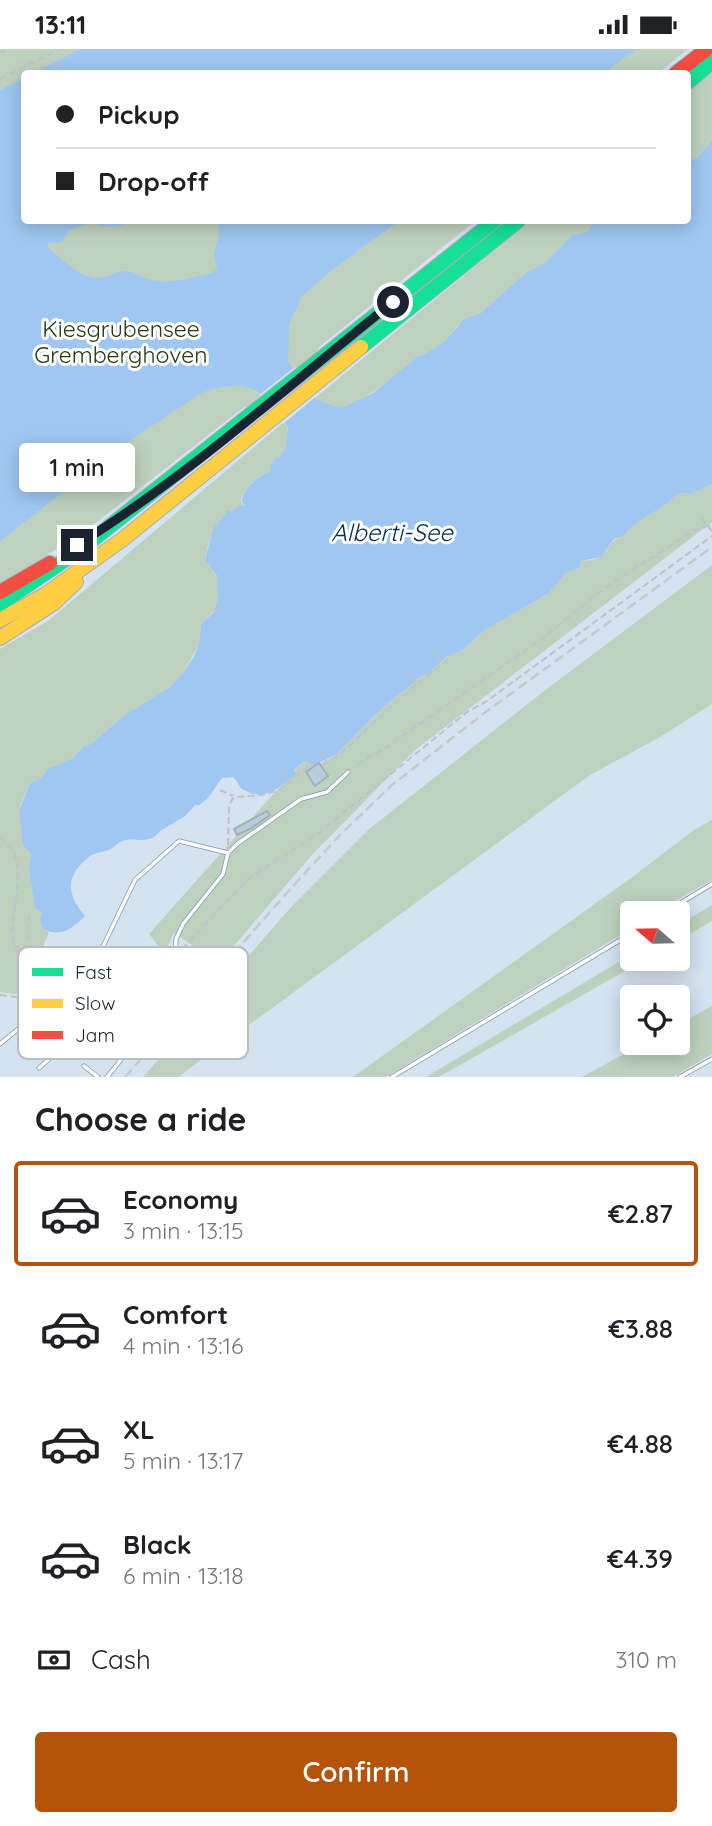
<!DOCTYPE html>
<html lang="en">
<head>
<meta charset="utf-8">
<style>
  :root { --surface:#fff; --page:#f6f6f6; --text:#202124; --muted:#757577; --line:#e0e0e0; --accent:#b45309 }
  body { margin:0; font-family:Quicksand,sans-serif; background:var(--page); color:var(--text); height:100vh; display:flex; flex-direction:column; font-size:26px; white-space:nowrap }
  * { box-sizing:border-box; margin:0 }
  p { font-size:23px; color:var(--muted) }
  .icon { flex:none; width:38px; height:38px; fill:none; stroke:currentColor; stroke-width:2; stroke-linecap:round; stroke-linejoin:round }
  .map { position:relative; height:1028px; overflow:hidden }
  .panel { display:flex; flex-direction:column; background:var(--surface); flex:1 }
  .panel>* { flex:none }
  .guide { position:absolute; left:21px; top:21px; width:670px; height:154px; border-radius:7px; box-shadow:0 4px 18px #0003; display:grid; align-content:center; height:154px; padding:0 35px; background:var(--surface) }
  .needle { width:46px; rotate:290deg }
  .buttons { position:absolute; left:620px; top:852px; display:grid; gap:14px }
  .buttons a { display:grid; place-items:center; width:70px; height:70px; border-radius:7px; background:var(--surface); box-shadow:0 4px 18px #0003; font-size:35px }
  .end { position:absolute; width:32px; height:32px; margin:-16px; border:9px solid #192430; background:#fff; box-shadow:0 0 0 4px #fff }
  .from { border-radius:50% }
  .bubble { position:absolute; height:49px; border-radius:7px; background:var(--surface); box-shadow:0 4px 18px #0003; font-size:23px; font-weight:600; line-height:49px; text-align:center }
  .guide b { display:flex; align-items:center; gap:24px; height:66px; font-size:26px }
  .guide b+b { border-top:2px solid var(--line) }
  .guide i { width:18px; height:18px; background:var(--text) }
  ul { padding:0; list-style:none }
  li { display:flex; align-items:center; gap:21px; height:105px; margin:0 14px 10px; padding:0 21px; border:4px solid transparent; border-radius:7px }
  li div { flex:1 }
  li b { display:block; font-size:26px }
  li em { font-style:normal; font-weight:600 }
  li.on { border-color:var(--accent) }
  li>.icon { width:63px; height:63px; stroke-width:1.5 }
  h2 { padding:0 35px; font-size:32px; line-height:84px }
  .pay { display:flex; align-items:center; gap:18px; height:77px; padding:0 35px; font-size:26px }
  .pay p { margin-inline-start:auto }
  .primary-button { display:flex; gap:14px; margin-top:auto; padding:14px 35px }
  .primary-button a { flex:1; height:80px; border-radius:7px; background:var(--accent); color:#fff; font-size:28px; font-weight:600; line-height:80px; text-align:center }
  .status { display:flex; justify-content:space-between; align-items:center; height:49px; padding:0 35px; background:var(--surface); direction:ltr }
  .status svg { height:19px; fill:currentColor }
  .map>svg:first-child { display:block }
  .green { fill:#bed1be }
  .water { fill:#9fc7f1 }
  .pier { fill:#d5e2f0 }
  .building { fill:#b8cdda; stroke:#a3b0ba; stroke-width:2 }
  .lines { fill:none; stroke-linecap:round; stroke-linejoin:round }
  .lane-casing { stroke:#8c97a2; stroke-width:5 }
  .fast-casing { stroke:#a9acba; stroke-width:16 }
  .slow-casing { stroke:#a9acba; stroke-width:16 }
  .jam-casing { stroke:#a9acba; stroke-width:16 }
  .path { stroke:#bfc3c9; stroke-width:2; stroke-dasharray:7 3.5; stroke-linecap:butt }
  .lane { stroke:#f9fbfd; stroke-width:3.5 }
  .fast { stroke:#16e098; stroke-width:14 }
  .slow { stroke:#ffcf43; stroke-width:14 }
  .jam { stroke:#f24e42; stroke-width:14 }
  .rail { stroke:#c6c9ce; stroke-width:2.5; stroke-dasharray:10 5; stroke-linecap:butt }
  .route { stroke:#192430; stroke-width:9 }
  .labels { text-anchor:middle; stroke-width:6; stroke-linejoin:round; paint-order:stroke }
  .park-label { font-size:23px; fill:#253a0b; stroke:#fff }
  .water-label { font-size:24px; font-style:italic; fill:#062c4e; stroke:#fff }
  .key { fill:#fff; stroke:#babdc1; stroke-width:2 }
  .key-label { font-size:19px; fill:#192430 }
</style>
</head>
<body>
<div class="status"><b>13:11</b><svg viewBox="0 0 49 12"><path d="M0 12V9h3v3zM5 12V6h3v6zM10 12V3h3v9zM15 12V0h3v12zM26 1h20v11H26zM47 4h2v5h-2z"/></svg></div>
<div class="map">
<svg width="712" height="1028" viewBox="0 0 712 1028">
  <rect width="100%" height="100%" fill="#d5e2f0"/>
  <g class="green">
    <polygon points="0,0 688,0 658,24 24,24 24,172 475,172 319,298 317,304 251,358 244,358 84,483 0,535"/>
    <polygon points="712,24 712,91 699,107 688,113 688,43"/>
    <path d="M530,172H594L587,183L572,186L542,216L517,231L481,264L458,276L446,291L422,307H418C403,320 361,356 343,358C334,359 324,355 316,350L315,349Z"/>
    <path d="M285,372C291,386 288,398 279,409L274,410L270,418L271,422C258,426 242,439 241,453L245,458L239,457L232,462L230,461C214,474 208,492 205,511L217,528L219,540L217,559L201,575L199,595L183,624L170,638L123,667L91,695L84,697L73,709L53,718L41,729L30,734L20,757L23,790L31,803L29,821L35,859L42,864L43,880L49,883L23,946L0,943V600L48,572Z"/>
    <path d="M712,435V473L414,702L311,807L201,935C185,921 192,918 199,901L174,884L164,904L149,885L276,742L296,725L294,722L305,712L321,714L337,705L379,662L420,628L430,623L448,606L460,603L485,581L549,544L565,525L576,519L579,521L581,512C589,511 597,512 603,505C613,495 610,491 625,486C631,471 663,461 675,447L681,444L691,445Z"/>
    <polygon points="712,516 712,655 660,688 590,726 178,1028 143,1028 292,857 368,781 544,642"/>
    <polygon points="712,771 712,831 654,864 632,864 632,879 386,1028 353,1028 631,829 694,781"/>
    <polygon points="712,856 712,872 677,892 677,877"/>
    <polygon points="632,905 632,910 646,910 439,1028 426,1028"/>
    <polygon points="712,957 712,1005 673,1028 582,1028 644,994 677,994 677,976"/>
  </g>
  <g class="water">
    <polygon points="81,0 636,0 604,24 33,24"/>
    <path d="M24,29V172H131C115,180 107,179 91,174L69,181L62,193L48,194V198C60,209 82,231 99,229C109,228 116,221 126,222C136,223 146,231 157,232C174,234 195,228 212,224L217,220L214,205L219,185L218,172H399L332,221L302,247L289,275L288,313L316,350L333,357L344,358L373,344L418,307H422L446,291L464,270L481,264L517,231L529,222L542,216L572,186L587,183L594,172H688V113L699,107L712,91V435L691,445L681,444L675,447C663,461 631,472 625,486L614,490L601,508L581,512L579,521L576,519L565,525L549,544L485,581L460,603L448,606L430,623L420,628L379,662L337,705L315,716L305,712L294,721L297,725C279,738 266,753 244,741C239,739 237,731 233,728L222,729L208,749L198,757L196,755L185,767L160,782C148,798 134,786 120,793C116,795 114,798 111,800C104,803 97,803 90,807C65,826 66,845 85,867C73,879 61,889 43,880L40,871L42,864L35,859L29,821L31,804L23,796L19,762L30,734L41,729L48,720L73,709L84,697L91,695L123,667L170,638L183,624L194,607L199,595L201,575L214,563L218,550L217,527L205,511L213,480L228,461L232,462L239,457H245L242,453C242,440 258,426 271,422L270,418L274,410L279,409L286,398L288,379C284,370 278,363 272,356C252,331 232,334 203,343L126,394L0,492V41Z"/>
  </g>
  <polygon class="pier" points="295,318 318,346 283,375 259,346"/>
  <g class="building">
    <polygon points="319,714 328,727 315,737 306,723"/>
    <polygon points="267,762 270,766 250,780 237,786 234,780"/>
  </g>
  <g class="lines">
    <g class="lane-casing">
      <g id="lane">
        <polyline points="664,864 712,835"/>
        <polyline points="135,912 169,931"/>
        <polyline points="0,995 93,918 135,831 179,792 228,804"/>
        <polyline points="84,1017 98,1028"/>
        <polyline points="39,1019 94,970 102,968 121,976 135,993"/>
        <polyline points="107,1028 162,960 175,909 176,890 183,875 223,825 228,804 237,795 301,750 327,743 348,723"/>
        <polyline points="392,1028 632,884"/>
        <polyline points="680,1028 712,1010"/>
      </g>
    </g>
    <g class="fast-casing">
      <g id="fast">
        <polyline points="688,33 712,13"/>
        <polyline points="361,298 518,172"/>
        <polyline points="0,555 81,500 494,172"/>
      </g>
    </g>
    <g class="slow-casing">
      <g id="slow">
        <polyline points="0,571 46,545 123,490 361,298"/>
        <polyline points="0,589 54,554 76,533"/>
      </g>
    </g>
    <g class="jam-casing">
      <g id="jam">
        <polyline points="676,24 707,0"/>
        <polyline points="0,543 50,514"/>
      </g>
    </g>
    <g class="path">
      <polyline points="0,4 7,0"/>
      <polyline points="0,30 60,0"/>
      <polyline points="701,469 712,482"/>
      <polyline points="430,599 441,612"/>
      <polyline points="405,622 415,633"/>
      <polyline points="341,688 347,695"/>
      <polyline points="319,702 326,712"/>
      <polyline points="357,715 387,698 543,589 604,539 692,483 712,475"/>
      <polyline points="323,716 339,706 416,635 450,609"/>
      <polyline points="285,723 281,726 286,733"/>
      <polyline points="220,741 233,747"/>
      <path d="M0,788C33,809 9,861 13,889C14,899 20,905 26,913"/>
      <path d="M228,796L229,756L234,748C276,746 277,744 309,717"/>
      <polyline points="182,900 247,831 321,782 467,663 487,652 712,487"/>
      <polyline points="0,946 24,949 31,941 32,934 26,913 29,867"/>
    </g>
    <use href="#lane" class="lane"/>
    <use href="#fast" class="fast"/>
    <use href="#slow" class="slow"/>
    <use href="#jam" class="jam"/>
    <polyline class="rail" points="125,1028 293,837 341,785 392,736 483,665 712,498"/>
  </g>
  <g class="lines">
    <path class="route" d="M77,496C190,426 290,335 393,253"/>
  </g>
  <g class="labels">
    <g class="park-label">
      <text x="121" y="288">Kiesgrubensee<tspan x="121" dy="26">Gremberghoven</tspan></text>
    </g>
    <g class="water-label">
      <text x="392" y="492">Alberti-See</text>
    </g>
  </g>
  <rect x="18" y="898" width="230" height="112" rx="10" class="key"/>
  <rect x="32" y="919" width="31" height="8" fill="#16e098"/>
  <rect x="32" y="950" width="31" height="9" fill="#ffcf43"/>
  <rect x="32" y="982" width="31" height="8" fill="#f24e42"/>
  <g class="key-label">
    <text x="75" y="930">Fast</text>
    <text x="75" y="961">Slow</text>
    <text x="75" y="993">Jam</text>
  </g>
</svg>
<div class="buttons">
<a><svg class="needle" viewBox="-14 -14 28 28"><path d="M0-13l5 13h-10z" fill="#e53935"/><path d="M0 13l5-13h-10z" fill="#757577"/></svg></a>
<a><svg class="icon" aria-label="locate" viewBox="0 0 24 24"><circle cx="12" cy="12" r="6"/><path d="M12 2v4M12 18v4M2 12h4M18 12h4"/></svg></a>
</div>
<i class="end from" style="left:393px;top:253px"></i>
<i class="end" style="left:77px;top:496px"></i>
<div class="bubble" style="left:19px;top:394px;width:116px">1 min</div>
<div class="guide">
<b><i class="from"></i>Pickup</b>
<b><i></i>Drop-off</b>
</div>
</div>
<section class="panel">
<h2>Choose a ride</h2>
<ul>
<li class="on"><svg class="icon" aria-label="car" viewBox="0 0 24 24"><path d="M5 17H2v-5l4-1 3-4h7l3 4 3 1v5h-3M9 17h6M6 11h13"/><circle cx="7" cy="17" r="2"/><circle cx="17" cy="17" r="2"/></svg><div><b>Economy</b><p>3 min · 13:15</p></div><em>€2.87</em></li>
<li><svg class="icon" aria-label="car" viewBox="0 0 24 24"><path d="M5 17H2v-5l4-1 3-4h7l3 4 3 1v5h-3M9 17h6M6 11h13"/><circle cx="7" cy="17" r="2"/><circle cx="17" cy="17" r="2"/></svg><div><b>Comfort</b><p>4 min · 13:16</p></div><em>€3.88</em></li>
<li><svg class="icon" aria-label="car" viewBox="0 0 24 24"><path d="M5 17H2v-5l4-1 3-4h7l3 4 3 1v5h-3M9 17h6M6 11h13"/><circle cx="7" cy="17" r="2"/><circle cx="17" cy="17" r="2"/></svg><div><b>XL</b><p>5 min · 13:17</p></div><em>€4.88</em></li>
<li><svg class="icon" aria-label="car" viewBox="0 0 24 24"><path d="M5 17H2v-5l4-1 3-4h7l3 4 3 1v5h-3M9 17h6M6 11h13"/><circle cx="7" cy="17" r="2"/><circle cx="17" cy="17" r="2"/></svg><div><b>Black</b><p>6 min · 13:18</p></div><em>€4.39</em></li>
</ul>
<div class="pay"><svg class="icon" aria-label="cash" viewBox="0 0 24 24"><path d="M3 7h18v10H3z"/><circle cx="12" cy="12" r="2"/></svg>Cash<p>310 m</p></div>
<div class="primary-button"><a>Confirm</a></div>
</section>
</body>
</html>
